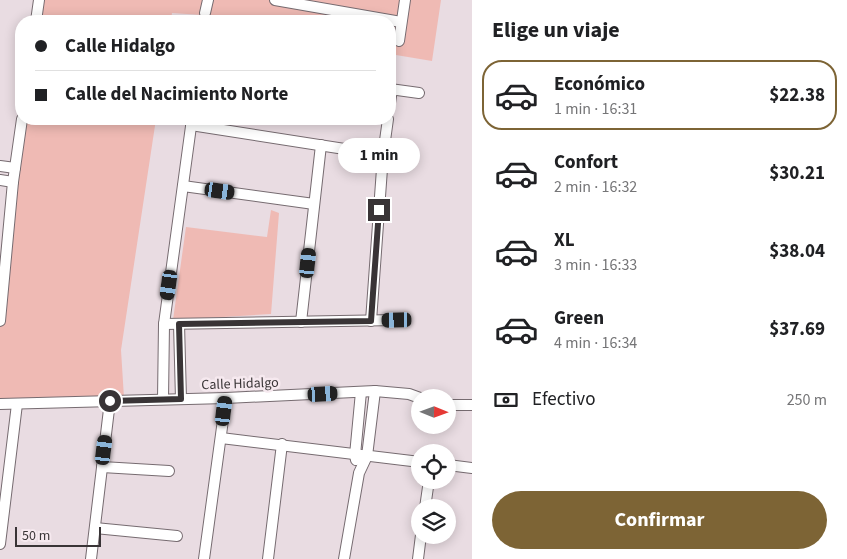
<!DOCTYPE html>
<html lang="es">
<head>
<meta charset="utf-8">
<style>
  :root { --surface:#fff; --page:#f2f2f2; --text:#202124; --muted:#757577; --line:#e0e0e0; --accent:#7d6435 }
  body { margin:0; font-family:"Source Sans 3",sans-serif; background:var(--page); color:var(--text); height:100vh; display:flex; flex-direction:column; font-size:19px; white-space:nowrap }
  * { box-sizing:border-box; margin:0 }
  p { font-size:16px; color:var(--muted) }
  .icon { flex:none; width:28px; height:28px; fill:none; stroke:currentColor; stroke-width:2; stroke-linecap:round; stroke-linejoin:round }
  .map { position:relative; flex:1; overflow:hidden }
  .sheet { display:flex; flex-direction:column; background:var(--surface); width:375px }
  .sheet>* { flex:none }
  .top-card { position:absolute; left:15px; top:15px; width:381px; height:110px; border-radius:20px; box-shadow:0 2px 12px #0003; display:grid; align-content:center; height:110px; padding:0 20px; background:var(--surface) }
  .needle { width:32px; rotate:91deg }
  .controls { position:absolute; left:411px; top:389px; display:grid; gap:10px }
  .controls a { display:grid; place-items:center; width:45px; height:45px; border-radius:50%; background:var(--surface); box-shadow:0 2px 12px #0003; font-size:25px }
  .scale { position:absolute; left:15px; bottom:12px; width:86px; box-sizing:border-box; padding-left:5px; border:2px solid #393436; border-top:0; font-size:14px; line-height:18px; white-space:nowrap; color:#393436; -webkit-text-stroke:4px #f6e9ef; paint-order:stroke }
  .end { position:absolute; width:22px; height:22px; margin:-11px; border:6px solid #393436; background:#fff; box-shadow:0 0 0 2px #fff }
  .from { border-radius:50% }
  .bubble { position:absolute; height:35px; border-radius:18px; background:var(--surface); box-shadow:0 2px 12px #0003; font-size:16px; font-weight:700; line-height:35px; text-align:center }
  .car { position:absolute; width:15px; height:30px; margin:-15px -8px; border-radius:6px; box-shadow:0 0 4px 1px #0007; background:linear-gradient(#222 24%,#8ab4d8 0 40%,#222 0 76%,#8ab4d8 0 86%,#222 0) }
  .top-card b { display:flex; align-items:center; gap:18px; height:48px; font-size:19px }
  .top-card b+b { border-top:1px solid var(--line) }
  .top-card i { width:12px; height:12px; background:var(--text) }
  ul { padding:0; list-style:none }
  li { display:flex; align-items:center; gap:15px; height:70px; margin:0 10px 8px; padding:0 10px; border:2px solid transparent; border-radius:20px }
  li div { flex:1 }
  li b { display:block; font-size:19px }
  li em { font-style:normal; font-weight:700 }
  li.on { border-color:var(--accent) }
  li>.icon { width:45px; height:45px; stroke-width:1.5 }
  h2 { padding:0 20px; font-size:22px; line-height:60px }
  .pay { display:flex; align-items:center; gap:12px; height:55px; padding:0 20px; font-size:19px }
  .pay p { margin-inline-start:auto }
  .button { display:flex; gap:10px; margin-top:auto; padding:10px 20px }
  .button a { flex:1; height:58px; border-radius:30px; background:var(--accent); color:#fff; font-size:20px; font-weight:700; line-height:58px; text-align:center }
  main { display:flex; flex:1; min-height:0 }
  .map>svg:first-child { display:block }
  .green { fill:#efbab4 }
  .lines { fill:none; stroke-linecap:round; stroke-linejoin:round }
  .street-casing { stroke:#766b70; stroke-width:12 }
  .street { stroke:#fff; stroke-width:10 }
  .route { stroke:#393436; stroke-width:6 }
  .labels { text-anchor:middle; stroke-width:5; stroke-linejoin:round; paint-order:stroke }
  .street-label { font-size:14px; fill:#393436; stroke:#f6e9ef }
</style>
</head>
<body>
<main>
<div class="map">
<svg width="472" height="559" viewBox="0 0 472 559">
  <rect width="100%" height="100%" fill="#e9dce2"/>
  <g class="green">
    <polygon points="38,0 441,0 432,61 390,54 390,21 202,21 202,15 172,13 171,21 35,21"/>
    <polygon points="22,119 156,119 121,350 124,398 0,402 0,298"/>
    <polygon points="271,210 279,213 271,314 173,320 186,227 267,237"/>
  </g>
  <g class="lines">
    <g class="street-casing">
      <g id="street">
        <polyline points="275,0 401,22"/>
        <polyline points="205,13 208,0"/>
        <polyline points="36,21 39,0"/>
        <polyline points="399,41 405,0"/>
        <polyline points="390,89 419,93"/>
        <polyline points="390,103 392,89"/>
        <polyline points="191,125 383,155"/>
        <polyline points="0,166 15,168"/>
        <polyline points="0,180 13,182"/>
        <polyline points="183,186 314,204"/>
        <polyline points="0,321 13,182 22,119"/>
        <polyline points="371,321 383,155 388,119"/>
        <polyline points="301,322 321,145"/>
        <polyline points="164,324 397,320"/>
        <polyline points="179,324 181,399"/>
        <polyline points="163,399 164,324 192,119"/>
        <polyline points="0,404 226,398 375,391 409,394 420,398"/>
        <polyline points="448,405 472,405"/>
        <polyline points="221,438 420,462"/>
        <polyline points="356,460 355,455 361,392"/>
        <polyline points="448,465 472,468"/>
        <polyline points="102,467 169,471"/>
        <polyline points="425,508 429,480"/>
        <polyline points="95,528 177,536"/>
        <polyline points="0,544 17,404"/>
        <polyline points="91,559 110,401"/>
        <polyline points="204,559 226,398"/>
        <polyline points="268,559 282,444"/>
        <polyline points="344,559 359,473 367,456 375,391"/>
        <polyline points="418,559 421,535"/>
      </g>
    </g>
    <use href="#street" class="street"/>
  </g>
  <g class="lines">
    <polyline class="route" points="110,401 181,399 179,324 371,321 379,210"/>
  </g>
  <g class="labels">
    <g class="street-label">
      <text transform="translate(240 383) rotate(-2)" y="5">Calle Hidalgo</text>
    </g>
  </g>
</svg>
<div class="controls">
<a><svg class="needle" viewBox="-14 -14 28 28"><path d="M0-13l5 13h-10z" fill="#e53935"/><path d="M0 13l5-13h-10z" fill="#757577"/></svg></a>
<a><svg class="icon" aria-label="locate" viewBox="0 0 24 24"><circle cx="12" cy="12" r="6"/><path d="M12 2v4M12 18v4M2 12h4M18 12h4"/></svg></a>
<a><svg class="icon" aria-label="layers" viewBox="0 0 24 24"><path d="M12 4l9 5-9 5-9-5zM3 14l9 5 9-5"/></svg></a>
</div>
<div class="scale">50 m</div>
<i class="end from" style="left:110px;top:401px"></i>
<i class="end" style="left:379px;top:210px"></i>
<div class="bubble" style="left:338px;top:138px;width:82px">1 min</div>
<i class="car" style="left:220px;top:191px;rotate:98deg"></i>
<i class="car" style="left:308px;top:263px;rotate:6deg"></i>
<i class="car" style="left:169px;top:285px;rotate:188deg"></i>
<i class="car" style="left:397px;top:320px;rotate:269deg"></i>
<i class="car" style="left:323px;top:394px;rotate:87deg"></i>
<i class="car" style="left:224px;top:411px;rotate:7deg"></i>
<i class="car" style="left:104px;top:450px;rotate:7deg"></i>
<div class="top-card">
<b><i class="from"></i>Calle Hidalgo</b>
<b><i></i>Calle del Nacimiento Norte</b>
</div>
</div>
<section class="sheet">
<h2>Elige un viaje</h2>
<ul>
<li class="on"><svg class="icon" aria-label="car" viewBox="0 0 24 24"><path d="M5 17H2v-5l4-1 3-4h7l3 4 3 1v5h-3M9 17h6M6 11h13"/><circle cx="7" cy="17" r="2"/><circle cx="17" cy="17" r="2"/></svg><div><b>Económico</b><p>1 min · 16:31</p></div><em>$22.38</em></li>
<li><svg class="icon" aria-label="car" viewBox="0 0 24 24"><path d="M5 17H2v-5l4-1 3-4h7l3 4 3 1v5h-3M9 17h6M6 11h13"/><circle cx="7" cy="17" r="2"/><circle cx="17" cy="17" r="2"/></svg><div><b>Confort</b><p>2 min · 16:32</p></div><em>$30.21</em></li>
<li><svg class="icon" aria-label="car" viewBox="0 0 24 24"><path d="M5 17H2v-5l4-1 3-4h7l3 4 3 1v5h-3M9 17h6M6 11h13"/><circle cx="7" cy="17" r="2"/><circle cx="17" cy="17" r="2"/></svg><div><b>XL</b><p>3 min · 16:33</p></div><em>$38.04</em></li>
<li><svg class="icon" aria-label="car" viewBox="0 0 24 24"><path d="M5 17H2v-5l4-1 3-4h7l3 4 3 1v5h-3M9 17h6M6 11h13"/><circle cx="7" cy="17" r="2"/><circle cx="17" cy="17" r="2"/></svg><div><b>Green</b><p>4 min · 16:34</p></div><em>$37.69</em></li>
</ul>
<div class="pay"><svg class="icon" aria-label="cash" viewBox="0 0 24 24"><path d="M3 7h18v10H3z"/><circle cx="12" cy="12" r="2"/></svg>Efectivo<p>250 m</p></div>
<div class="button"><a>Confirmar</a></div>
</section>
</main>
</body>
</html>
